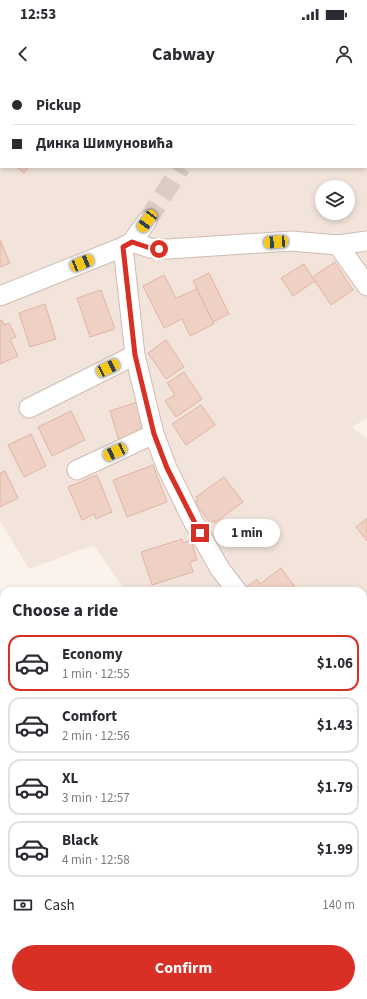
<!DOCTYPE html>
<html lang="en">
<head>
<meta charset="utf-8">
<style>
  :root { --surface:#fff; --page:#f2f2f3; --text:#2b2b33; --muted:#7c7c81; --line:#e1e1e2; --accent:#d93025 }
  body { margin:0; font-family:"Source Sans 3",sans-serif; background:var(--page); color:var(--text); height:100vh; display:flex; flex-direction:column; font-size:15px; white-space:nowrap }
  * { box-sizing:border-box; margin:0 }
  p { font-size:13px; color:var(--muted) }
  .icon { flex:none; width:22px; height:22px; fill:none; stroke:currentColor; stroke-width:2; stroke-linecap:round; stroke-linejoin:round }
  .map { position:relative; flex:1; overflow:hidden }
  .drawer { position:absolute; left:0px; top:507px; width:367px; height:412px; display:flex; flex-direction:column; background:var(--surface); border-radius:12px 12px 0 0; box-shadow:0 2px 6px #0003 }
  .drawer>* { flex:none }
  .guide { position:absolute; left:0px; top:0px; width:367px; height:88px; box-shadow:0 2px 6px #0003; display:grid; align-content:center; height:88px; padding:0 12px; background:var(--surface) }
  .controls { position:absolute; left:315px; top:100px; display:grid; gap:8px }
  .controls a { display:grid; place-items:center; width:40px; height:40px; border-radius:50%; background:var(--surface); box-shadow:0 2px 6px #0003; font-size:20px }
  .end { position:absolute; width:18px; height:18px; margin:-9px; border:5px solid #d93025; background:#fff; box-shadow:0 0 0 2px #fff }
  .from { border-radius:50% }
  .bubble { position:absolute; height:28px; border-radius:14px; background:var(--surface); box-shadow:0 2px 6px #0003; font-size:13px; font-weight:700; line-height:28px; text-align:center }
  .car { position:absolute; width:12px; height:24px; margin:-12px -6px; border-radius:5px; box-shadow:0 0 3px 1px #0007; background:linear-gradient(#f5c518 24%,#345 0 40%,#f5c518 0 76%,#345 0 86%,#f5c518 0) }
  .guide b { display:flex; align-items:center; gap:14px; height:38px; font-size:15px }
  .guide b+b { border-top:1px solid var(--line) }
  .guide i { width:10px; height:10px; background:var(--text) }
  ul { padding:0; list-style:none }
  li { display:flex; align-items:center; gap:12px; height:56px; margin:0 8px 6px; padding:0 4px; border:2px solid var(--line); border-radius:12px }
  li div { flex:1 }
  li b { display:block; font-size:15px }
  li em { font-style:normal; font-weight:700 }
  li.active { border-color:var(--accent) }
  li>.icon { width:36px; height:36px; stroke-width:1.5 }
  h2 { padding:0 12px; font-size:18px; line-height:48px }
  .pay { display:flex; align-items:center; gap:10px; height:44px; padding:0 12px; font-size:15px }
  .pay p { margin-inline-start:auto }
  .button { display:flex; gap:8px; margin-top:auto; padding:8px 12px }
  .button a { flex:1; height:46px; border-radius:24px; background:var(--accent); color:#fff; font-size:16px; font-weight:700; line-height:46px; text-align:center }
  .status { display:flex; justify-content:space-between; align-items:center; height:28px; padding:0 20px; background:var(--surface); direction:ltr }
  .status svg { height:11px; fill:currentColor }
  header { display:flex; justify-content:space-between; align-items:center; height:52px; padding:0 12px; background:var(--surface); font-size:18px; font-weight:700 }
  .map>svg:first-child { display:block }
  .residential { fill:#f2e4da; fill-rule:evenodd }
  .building { fill:#efd0c4; stroke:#e0b5a6 }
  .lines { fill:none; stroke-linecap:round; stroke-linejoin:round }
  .minor-tunnel { stroke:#daccc4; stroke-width:19; stroke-dasharray:19 10; stroke-linecap:butt }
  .minor-casing { stroke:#cfbcb3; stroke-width:21 }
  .path { stroke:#d4b3a7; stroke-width:2.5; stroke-dasharray:1 3; stroke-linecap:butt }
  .minor { stroke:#fff; stroke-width:19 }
  .route { stroke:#d93025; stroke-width:5 }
</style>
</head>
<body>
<div class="status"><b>12:53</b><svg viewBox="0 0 49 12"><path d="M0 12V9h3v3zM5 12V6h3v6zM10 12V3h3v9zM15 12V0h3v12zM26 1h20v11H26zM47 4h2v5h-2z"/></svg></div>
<header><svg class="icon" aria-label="back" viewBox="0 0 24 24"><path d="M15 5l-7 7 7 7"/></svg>Cabway<svg class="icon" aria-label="person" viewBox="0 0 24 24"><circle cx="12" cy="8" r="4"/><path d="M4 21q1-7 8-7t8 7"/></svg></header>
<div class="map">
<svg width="367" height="919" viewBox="0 0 367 919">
  <rect width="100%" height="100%" fill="#fbf3eb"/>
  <g class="residential">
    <path d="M0,0H367V338L352,347L367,359V686L363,689V511H125L94,465L29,489L0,441ZM1,1H366V87H1ZM322,107H348V133H322Z"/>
    <polygon points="363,863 367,868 367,919 192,919 198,915 363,915"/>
  </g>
  <g class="building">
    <polygon points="101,0 138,0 100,1"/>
    <polygon points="164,0 196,0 195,1"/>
    <polygon points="307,0 334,0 334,1 306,1"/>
    <polygon points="348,0 367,0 367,5 366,6 366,1"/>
    <polygon points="16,87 29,87 24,93"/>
    <polygon points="0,160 10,183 0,187"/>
    <polygon points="335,182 353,210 331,225 312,197"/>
    <polygon points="304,184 315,201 293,216 281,198"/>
    <polygon points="209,193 229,234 213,242 193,201"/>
    <polygon points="164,195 176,218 197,209 214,244 190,256 182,239 164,248 143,206"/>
    <polygon points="101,210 115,249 90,257 77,218"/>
    <polygon points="45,224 56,259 30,267 19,233"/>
    <polygon points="2,240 4,245 9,243 16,257 10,259 18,276 0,284 0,241"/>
    <polygon points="166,260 184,287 166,299 148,273"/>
    <polygon points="184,292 202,319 176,337 165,321 175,315 167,303"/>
    <polygon points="137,322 146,353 119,361 110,331"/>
    <polygon points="201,325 215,345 186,365 172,344"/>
    <polygon points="71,331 85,360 52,376 38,347"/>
    <polygon points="31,354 46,386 24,397 8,365"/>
    <polygon points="153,385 167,422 127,437 113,400"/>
    <polygon points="5,391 18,418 0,427 0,393"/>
    <polygon points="97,395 112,432 96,439 94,434 82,440 68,407"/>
    <polygon points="224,397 243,422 215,443 214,440 210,443 195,422 198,420 196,417"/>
    <polygon points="367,438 367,461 356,447"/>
    <polygon points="182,459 183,463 191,460 197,480 190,482 193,492 152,505 141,472"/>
    <polygon points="281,488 298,511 247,511 245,508 257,499 260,504"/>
    <polygon points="367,546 367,581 363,584 363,549"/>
    <polygon points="367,675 367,690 363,686 363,678"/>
    <polygon points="290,915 330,915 323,919 292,919"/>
    <polygon points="353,915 360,915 362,919 346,919"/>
  </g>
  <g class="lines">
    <polyline class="minor-tunnel" points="147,141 181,87"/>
    <g class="minor-casing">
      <g id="minor">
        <polyline points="63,1 63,0"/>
        <polyline points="272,1 273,0"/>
        <polyline points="132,162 150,168 168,169 291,161 338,165 367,161"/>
        <polyline points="338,165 367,206"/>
        <polyline points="123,167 135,275 154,354 167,388 193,441 220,489 237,511"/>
        <polyline points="0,216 123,167 132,162 147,141"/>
        <polyline points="29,328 135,275"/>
        <polyline points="77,390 154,354"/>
      </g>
    </g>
    <g class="path">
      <polyline points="363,835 367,841"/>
      <polyline points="201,919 208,915"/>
    </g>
    <use href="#minor" class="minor"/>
  </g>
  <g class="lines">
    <polyline class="route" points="159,169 150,168 132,162 123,167 135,275 154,354 167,388 200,453"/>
  </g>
</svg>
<div class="controls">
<a><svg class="icon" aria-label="layers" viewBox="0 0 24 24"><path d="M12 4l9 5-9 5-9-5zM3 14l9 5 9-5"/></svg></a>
</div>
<i class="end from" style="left:159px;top:169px"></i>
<i class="end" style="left:200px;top:453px"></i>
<div class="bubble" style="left:214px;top:439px;width:66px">1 min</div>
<i class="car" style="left:147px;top:141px;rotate:217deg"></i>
<i class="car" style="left:276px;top:162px;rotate:266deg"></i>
<i class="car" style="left:82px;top:183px;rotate:68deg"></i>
<i class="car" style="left:108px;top:288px;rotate:64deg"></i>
<i class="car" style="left:115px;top:372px;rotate:245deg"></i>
<div class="guide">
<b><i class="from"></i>Pickup</b>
<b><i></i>Динка Шимуновића</b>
</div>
<section class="drawer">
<h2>Choose a ride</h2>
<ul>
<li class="active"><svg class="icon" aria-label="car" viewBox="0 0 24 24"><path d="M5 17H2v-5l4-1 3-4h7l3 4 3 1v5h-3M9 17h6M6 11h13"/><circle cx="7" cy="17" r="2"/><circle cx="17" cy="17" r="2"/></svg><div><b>Economy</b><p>1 min · 12:55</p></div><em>$1.06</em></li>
<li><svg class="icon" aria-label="car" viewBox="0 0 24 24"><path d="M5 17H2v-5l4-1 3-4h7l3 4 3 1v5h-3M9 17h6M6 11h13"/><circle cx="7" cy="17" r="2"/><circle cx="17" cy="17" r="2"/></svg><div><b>Comfort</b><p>2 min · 12:56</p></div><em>$1.43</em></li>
<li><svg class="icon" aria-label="car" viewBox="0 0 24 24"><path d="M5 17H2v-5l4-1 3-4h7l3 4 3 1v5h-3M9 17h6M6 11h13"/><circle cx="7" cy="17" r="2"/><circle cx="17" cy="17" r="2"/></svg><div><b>XL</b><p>3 min · 12:57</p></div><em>$1.79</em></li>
<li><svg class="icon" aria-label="car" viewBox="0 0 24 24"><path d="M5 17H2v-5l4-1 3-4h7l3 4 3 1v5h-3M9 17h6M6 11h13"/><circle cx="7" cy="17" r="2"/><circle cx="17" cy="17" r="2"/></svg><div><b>Black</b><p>4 min · 12:58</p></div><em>$1.99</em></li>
</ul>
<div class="pay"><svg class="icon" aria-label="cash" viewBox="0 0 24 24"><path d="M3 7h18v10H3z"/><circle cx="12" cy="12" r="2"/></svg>Cash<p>140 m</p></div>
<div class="button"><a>Confirm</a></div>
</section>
</div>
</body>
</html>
